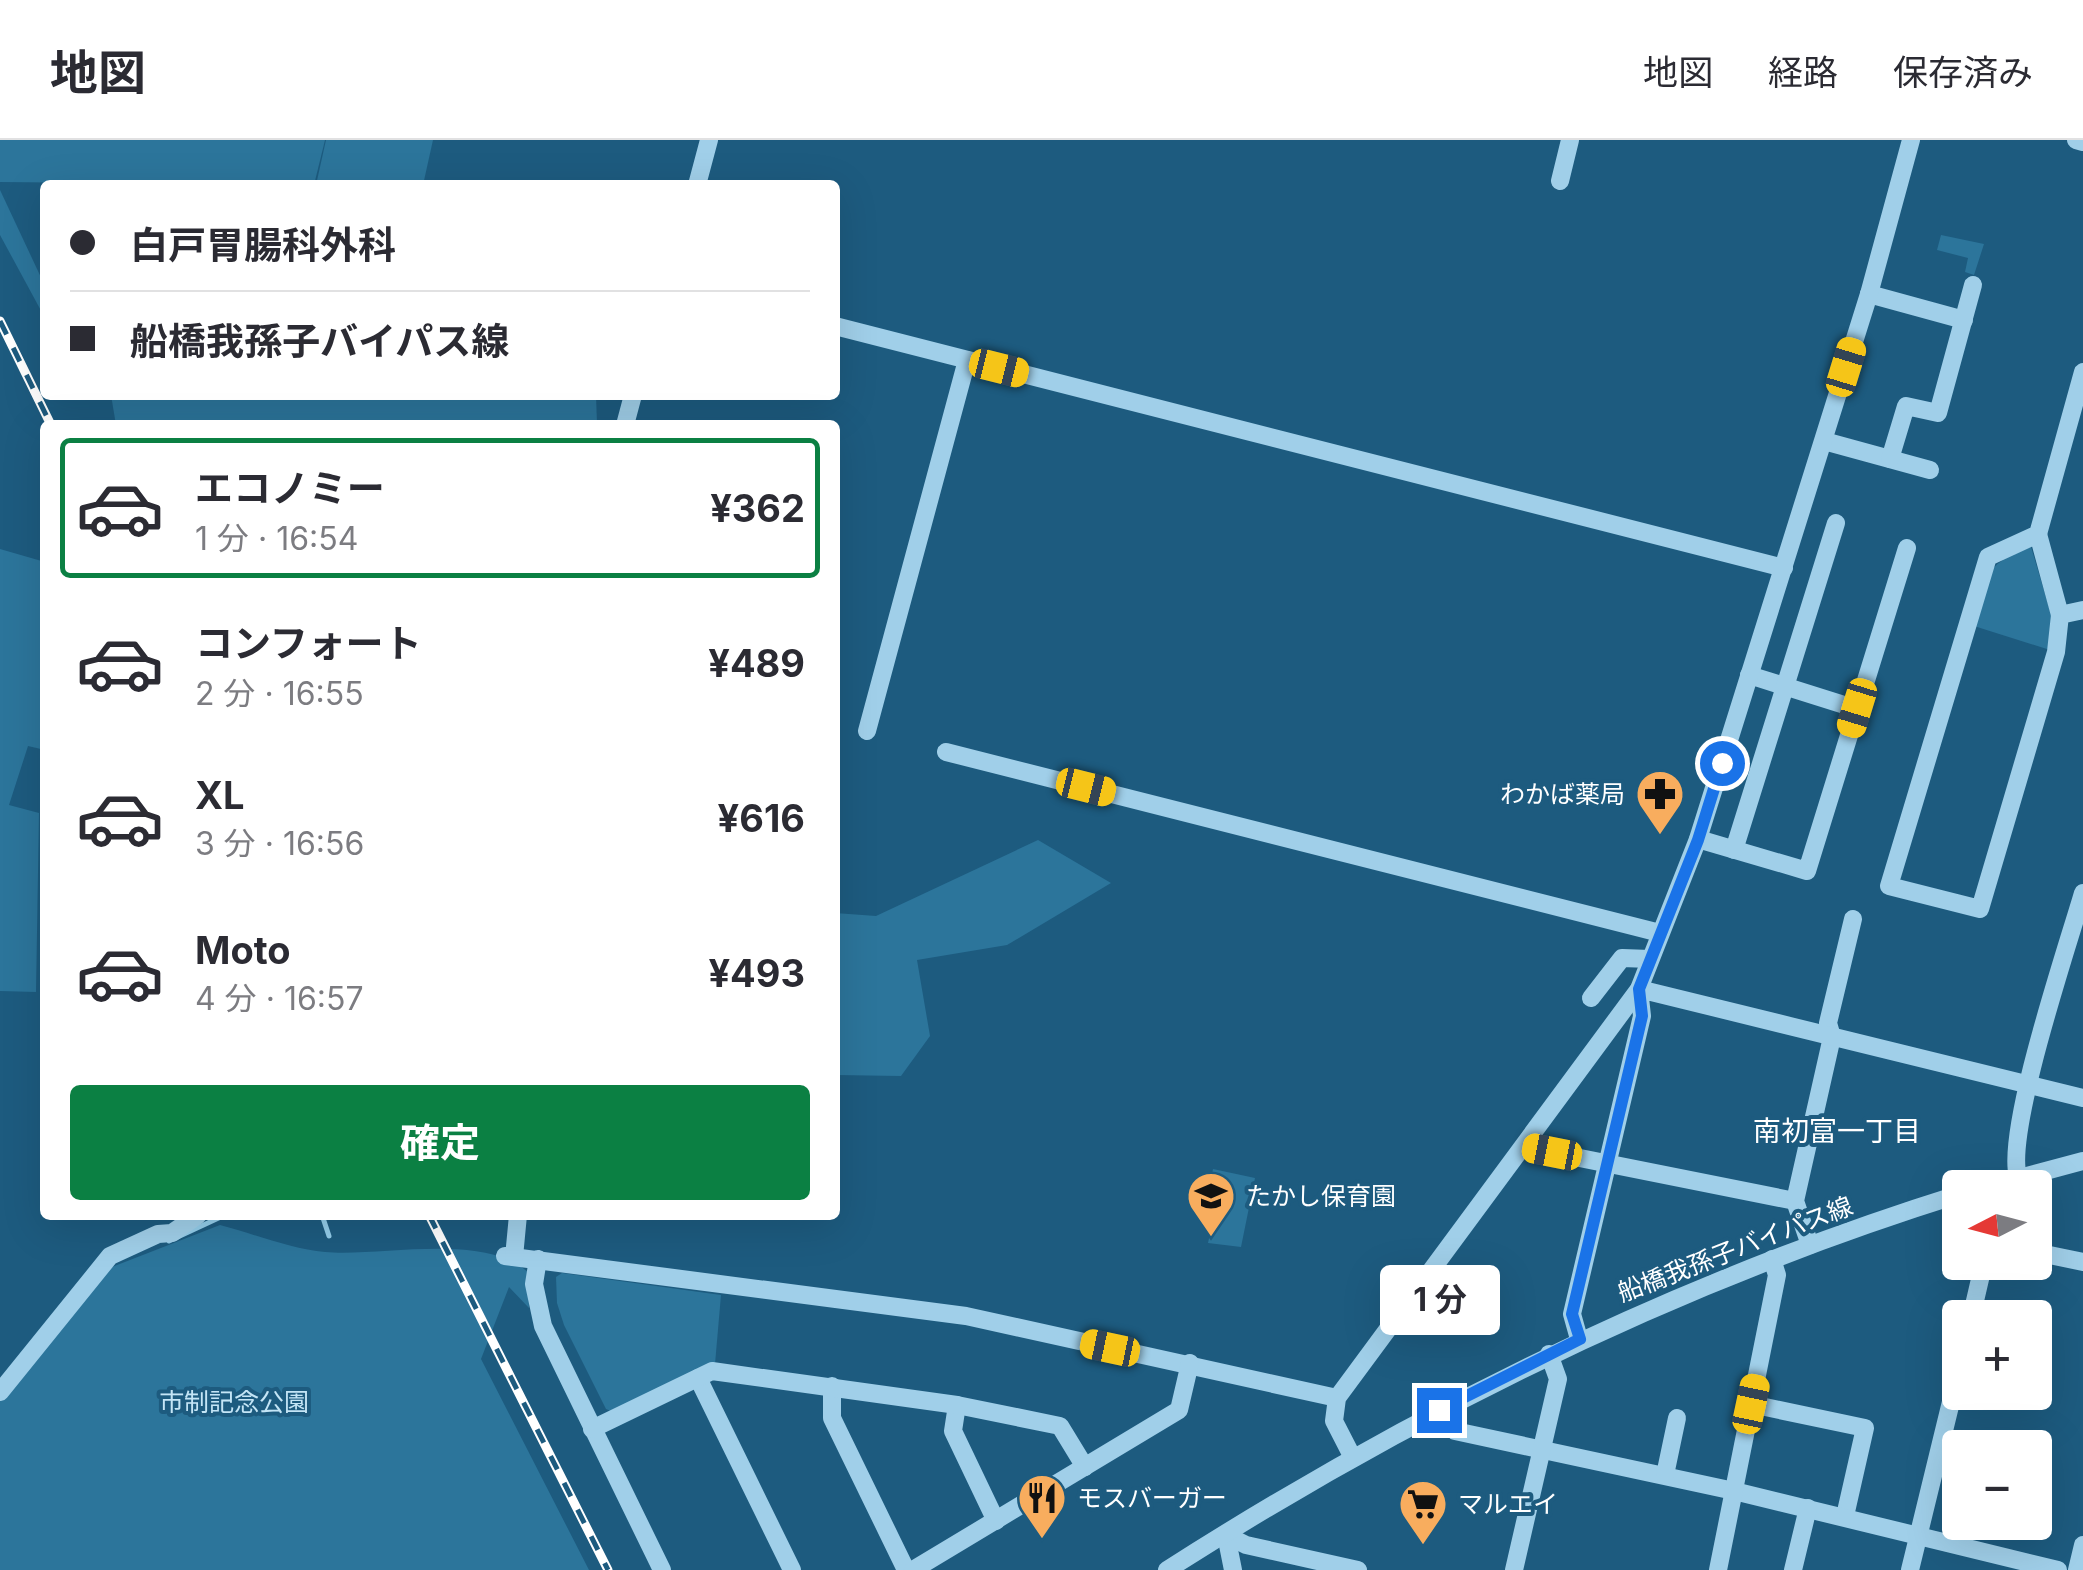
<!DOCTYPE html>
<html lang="ja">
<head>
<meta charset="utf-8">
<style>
  :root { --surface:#fff; --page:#f7f7f7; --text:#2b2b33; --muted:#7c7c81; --line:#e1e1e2; --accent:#0b8043 }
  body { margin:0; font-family:Inter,"Noto Sans JP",sans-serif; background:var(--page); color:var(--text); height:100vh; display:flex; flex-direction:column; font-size:38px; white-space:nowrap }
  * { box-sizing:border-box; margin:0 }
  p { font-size:32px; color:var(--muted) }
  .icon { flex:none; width:55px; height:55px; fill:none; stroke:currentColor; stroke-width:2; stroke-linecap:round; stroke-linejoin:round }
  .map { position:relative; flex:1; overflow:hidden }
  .drawer { position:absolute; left:40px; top:280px; width:800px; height:800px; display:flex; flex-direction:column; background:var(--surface); border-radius:10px; box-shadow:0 10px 40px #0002 }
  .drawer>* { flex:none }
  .hud { position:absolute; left:40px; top:40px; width:800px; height:220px; border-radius:10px; box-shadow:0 10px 40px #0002; display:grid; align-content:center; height:220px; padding:0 30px; background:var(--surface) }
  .needle { width:65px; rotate:264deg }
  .tools { position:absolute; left:1942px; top:1030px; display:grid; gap:20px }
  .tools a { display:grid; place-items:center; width:110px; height:110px; border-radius:10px; background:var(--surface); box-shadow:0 10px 40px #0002; font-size:50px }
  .end { position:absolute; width:45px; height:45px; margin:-22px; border:12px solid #1a73e8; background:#fff; box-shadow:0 0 0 5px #fff }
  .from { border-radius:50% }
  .bubble { position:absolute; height:70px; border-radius:10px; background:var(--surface); box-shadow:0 10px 40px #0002; font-size:32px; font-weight:700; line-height:70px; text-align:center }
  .car { position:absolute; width:30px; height:60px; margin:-30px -15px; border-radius:12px; box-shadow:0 0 8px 2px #0007; background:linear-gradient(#f5c518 24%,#345 0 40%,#f5c518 0 76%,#345 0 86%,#f5c518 0) }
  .hud b { display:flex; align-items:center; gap:35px; height:95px; font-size:38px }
  .hud b+b { border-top:2px solid var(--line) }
  .hud i { width:25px; height:25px; background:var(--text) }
  ul { padding:18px 0 0; list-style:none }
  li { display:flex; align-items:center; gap:30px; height:140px; margin:0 20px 15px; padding:0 10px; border:5px solid transparent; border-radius:10px }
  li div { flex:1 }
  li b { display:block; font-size:38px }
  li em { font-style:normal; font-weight:700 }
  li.on { border-color:var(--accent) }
  li>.icon { width:90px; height:90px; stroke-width:1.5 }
  .cta { display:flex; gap:20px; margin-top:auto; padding:20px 30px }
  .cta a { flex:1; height:115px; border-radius:10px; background:var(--accent); color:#fff; font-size:40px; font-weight:700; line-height:115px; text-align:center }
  header { display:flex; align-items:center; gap:60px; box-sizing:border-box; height:140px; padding:0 50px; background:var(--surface); border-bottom:2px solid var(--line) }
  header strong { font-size:48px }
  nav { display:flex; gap:55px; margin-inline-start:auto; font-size:35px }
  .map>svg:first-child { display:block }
  .green { fill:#2c759b }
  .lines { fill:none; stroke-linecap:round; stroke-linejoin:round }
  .stream { stroke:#93cdea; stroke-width:5 }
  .minor { stroke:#a0cfe9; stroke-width:18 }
  .rail-casing { stroke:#fff; stroke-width:9 }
  .rail { stroke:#1d5b7f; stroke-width:5; stroke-dasharray:15; stroke-linecap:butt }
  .route { stroke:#1a73e8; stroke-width:12 }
  .labels { text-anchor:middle; stroke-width:8; stroke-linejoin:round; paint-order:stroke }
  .poi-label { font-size:25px; fill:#fff; stroke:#1d5b7f; text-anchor:start }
  .street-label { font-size:25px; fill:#fff; stroke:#1d5b7f }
  .park-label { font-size:25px; fill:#c4e5f6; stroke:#1d5b7f }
  .neighbourhood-label { font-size:28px; fill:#fff; stroke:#1d5b7f }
</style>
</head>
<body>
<header>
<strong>地図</strong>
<nav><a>地図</a><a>経路</a><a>保存済み</a></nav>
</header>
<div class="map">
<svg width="2083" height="1430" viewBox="0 0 2083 1430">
  <rect width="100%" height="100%" fill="#1d5b7f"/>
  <g class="green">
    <polygon points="0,0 325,0 314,45 0,42"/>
    <polygon points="326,0 433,0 423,45 316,45"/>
    <polygon points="0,50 45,146 45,178 0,95"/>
    <polygon points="1941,95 1984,104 1974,135 1965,132 1968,118 1937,110"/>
    <polygon points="111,255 596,255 597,284 116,285"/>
    <path d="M2031,407L2051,474L2050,510L1974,486C1987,437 1980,426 2031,407Z"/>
    <polygon points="0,409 45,422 45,610 28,606 9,665 39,673 36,852 0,851"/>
    <polygon points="1038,700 1111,743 1007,805 917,820 930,896 901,936 835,935 835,773 876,776"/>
    <polygon points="1213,1029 1255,1038 1241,1107 1208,1103 1215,1069 1205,1066"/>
    <path d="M220,1085C254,1094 291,1109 325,1112C381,1117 482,1092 528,1132L529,1168L509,1147L481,1219L589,1430H0V1256L112,1127Z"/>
    <polygon points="562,1133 721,1155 715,1224 613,1272 606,1269 564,1185 557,1163 556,1137"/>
  </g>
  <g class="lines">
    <g class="stream">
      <polyline points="322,1075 329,1096"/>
      <polyline points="169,1101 225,1075"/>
    </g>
    <g class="minor">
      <polyline points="2076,0 2083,2"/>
      <polyline points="1560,41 1570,0"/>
      <polyline points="697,45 709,0"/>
      <polyline points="1869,154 1964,180"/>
      <polyline points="835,186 1784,428"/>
      <polyline points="2083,232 2038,394 1988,417 1889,746 1980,769 2056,512 2060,475 2083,470"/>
      <polyline points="625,285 633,255"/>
      <polyline points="1824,301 1930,330"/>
      <polyline points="1890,319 1906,266 1938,273 1973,145"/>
      <polyline points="2038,394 2060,475"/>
      <polyline points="1749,535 1857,569"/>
      <polyline points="867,591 967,220"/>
      <polyline points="946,612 1660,793"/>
      <polyline points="1698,699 1807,731 1907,408"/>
      <polyline points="1734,710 1836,383"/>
      <polyline points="1591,858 1622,818 1650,819"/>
      <polyline points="1525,1007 1795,1061"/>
      <path d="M2018,1037C2005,991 2067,808 2083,753"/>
      <polyline points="1982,1048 2083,1021"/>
      <polyline points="1810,1105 1795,1061 1832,897 1828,883 1853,779"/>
      <polyline points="2035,1112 2083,1122"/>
      <polyline points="505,1116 966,1176 1337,1258"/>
      <polyline points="514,1117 518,1075"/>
      <polyline points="538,1119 534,1144 543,1186 662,1430"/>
      <polyline points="1971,1178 1984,1122"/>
      <polyline points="1579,1199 1572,1174 1642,876 1639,849 2083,958"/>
      <polyline points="698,1238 792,1430"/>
      <polyline points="832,1246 832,1278 906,1430"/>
      <polyline points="0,1252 110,1116 158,1094 172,1093 198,1075"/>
      <polyline points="1751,1264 1865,1288 1845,1376"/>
      <polyline points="957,1265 953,1291 996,1381"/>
      <polyline points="1439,1269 1455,1291 1734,1351 2058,1430"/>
      <polyline points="592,1289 712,1231 957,1265 1060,1286 1085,1327"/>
      <polyline points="1353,1318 1334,1281 1337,1258 1639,849 1698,699 1869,154 1911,0"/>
      <polyline points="1665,1335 1677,1278"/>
      <polyline points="1226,1395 1246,1405 1358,1430"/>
      <polyline points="1226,1395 1233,1430"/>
      <polyline points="913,1430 1179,1270 1190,1223"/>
      <path d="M1167,1430C1416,1271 1678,1142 1960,1054"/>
      <polyline points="1514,1430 1558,1239 1549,1214"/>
      <polyline points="1718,1430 1777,1135 1772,1119"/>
      <polyline points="1793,1430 1808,1368"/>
      <polyline points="1910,1430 1960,1225"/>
      <polyline points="2077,1430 2083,1405"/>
    </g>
    <g class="rail-casing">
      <g id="rail">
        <polyline points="0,181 51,285"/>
        <polyline points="429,1075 608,1430"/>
      </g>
    </g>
    <use href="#rail" class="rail"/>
  </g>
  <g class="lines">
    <polyline class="route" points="1439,1270 1580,1199 1572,1174 1642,876 1639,849 1698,700 1722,623"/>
  </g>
  <defs>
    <g id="pharmacy-pin" transform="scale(2.5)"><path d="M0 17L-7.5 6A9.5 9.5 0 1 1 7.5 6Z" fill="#f8ad5e" stroke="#1d5b7f"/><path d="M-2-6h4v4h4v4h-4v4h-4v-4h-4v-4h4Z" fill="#111"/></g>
    <g id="school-pin" transform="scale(2.5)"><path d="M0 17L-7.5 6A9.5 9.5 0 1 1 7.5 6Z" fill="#f8ad5e" stroke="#1d5b7f"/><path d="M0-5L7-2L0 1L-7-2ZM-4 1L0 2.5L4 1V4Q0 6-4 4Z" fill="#111"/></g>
    <g id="restaurant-pin" transform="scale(2.5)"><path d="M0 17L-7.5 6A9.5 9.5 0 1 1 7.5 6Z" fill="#f8ad5e" stroke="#1d5b7f"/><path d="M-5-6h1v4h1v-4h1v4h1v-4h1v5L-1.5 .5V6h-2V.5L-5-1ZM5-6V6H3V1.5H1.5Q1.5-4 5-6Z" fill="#111"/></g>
    <g id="supermarket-pin" transform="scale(2.5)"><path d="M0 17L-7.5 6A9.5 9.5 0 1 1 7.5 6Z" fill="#f8ad5e" stroke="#1d5b7f"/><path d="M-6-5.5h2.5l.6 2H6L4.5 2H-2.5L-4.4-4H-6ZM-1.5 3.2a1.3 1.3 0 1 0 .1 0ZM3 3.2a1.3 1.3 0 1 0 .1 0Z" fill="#111"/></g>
  </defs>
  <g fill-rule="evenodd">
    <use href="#pharmacy-pin" x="1660" y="654"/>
    <use href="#school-pin" x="1211" y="1056"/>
    <use href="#restaurant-pin" x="1042" y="1358"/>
    <use href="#supermarket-pin" x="1423" y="1364"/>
  </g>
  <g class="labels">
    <g class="poi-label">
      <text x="1625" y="663" text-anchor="end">わかば薬局</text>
      <text x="1246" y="1065">たかし保育園</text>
      <text x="1077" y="1367">モスバーガー</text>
      <text x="1458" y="1373">マルエイ</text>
    </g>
    <g class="street-label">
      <text transform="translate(1735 1109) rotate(-21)" y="9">船橋我孫子バイパス線</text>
    </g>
    <g class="park-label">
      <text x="234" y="1271">市制記念公園</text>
    </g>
    <g class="neighbourhood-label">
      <text x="1837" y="1001">南初富一丁目</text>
    </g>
  </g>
</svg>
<div class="tools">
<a><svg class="needle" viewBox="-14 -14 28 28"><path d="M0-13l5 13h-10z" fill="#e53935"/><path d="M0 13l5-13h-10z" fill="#7c7c81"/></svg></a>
<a>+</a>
<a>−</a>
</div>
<i class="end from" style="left:1722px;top:623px"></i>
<i class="end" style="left:1439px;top:1270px"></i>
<div class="bubble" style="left:1380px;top:1125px;width:120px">1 分</div>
<i class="car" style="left:1846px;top:227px;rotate:17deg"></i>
<i class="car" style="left:999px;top:228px;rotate:104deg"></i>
<i class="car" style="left:1857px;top:568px;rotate:197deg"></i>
<i class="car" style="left:1086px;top:647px;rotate:104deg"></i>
<i class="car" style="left:1552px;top:1012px;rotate:281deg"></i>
<i class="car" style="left:1110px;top:1208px;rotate:282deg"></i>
<i class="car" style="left:1751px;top:1264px;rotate:12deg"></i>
<div class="hud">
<b><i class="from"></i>白戸胃腸科外科</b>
<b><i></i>船橋我孫子バイパス線</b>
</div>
<section class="drawer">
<ul>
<li class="on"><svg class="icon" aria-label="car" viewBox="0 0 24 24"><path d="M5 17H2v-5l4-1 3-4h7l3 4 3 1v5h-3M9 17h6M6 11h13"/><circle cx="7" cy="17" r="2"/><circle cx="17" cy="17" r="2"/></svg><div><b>エコノミー</b><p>1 分 · 16:54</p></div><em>¥362</em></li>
<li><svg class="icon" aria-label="car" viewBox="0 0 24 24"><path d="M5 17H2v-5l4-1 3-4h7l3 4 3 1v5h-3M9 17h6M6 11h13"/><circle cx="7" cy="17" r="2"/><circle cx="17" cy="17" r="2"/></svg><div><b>コンフォート</b><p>2 分 · 16:55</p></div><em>¥489</em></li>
<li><svg class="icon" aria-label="car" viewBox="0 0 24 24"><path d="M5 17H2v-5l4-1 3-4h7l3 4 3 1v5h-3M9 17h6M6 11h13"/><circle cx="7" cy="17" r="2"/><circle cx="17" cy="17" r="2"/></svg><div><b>XL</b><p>3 分 · 16:56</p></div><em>¥616</em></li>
<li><svg class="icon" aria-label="car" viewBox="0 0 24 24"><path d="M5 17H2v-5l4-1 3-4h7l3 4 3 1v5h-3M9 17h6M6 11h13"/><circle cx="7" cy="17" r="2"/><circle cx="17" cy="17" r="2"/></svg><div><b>Moto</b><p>4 分 · 16:57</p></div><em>¥493</em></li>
</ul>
<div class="cta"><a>確定</a></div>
</section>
</div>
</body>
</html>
